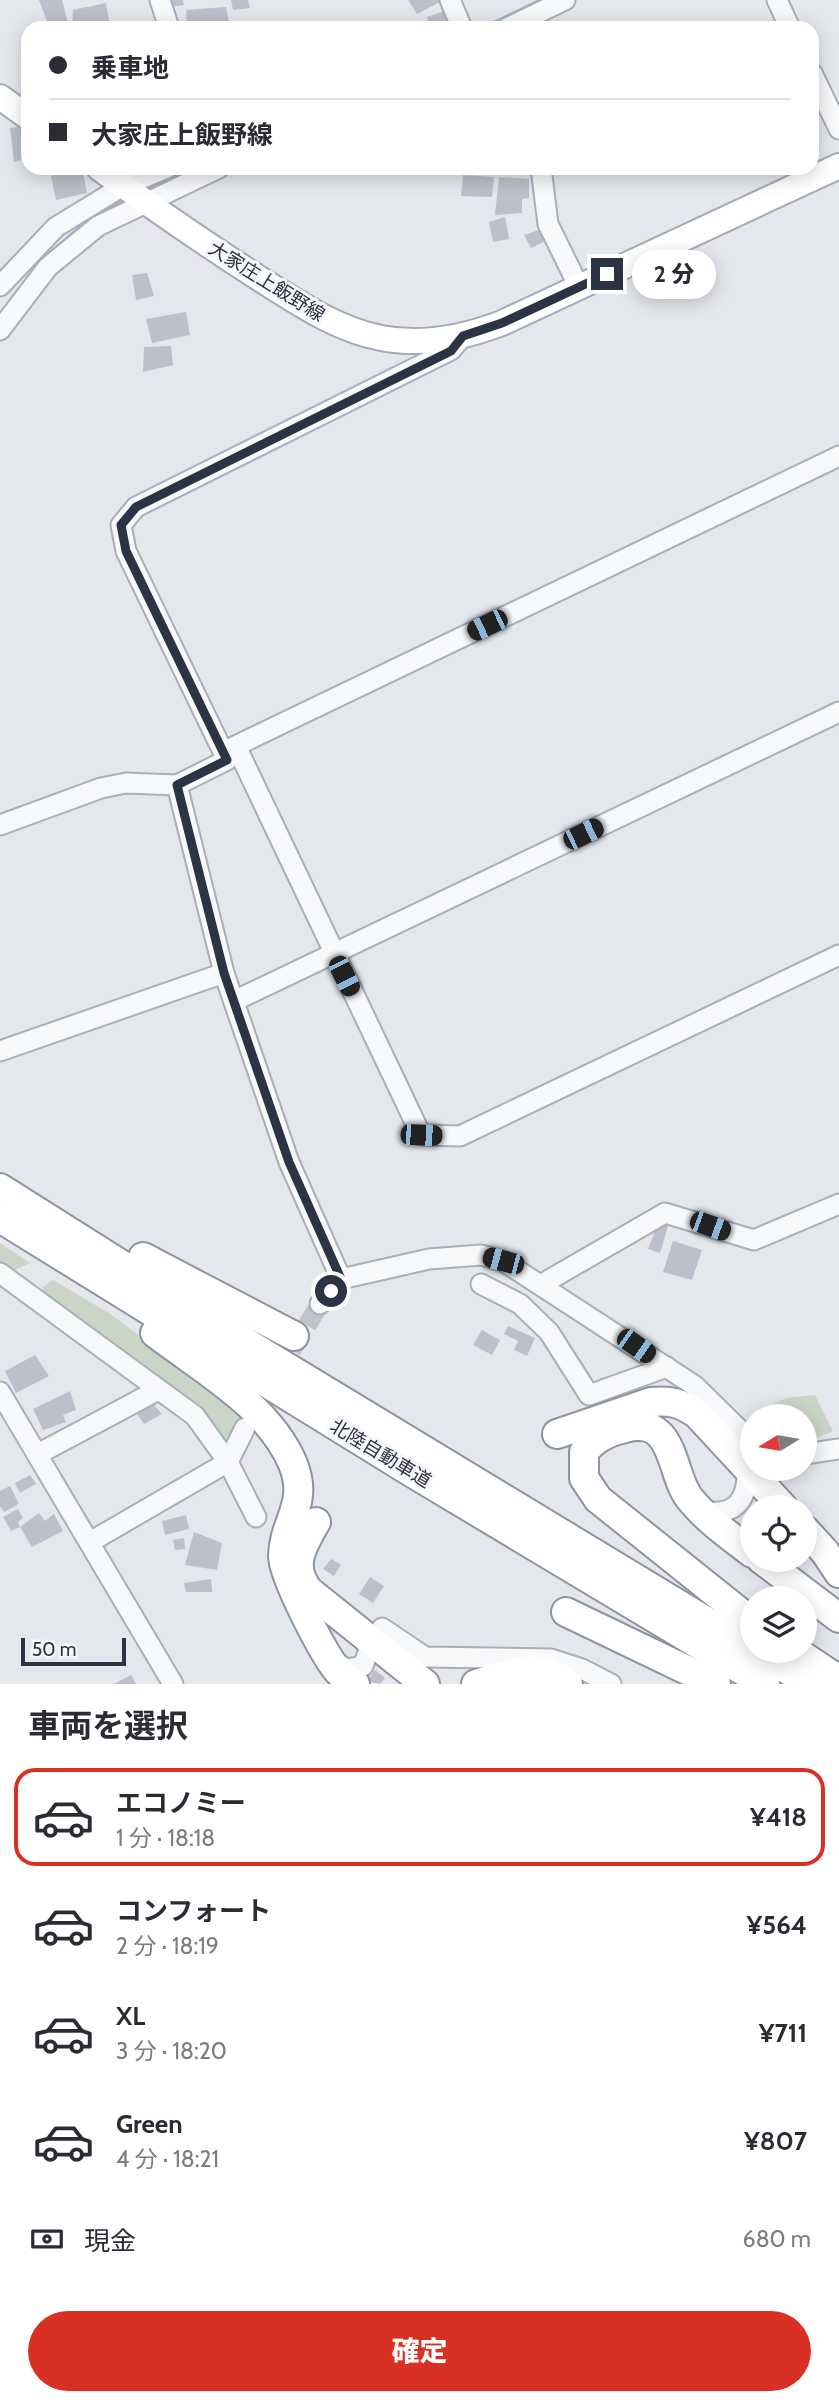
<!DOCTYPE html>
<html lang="ja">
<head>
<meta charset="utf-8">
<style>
  :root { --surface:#fff; --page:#f2f2f3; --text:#2b2b33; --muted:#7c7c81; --line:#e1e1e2; --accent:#d93025 }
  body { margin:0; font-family:Cabin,"Noto Sans JP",sans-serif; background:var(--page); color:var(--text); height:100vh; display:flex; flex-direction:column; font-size:26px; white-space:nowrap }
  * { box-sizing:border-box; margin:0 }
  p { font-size:23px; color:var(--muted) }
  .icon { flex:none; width:38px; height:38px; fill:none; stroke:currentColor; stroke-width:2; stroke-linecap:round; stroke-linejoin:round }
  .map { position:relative; height:1684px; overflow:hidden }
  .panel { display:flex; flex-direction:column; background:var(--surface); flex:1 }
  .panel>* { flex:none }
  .top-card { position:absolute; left:21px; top:21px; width:798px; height:154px; border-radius:21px; box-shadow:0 4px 18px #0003; display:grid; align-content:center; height:154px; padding:0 28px; background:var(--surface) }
  .needle { width:46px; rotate:259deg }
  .controls { position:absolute; left:740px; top:1404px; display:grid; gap:14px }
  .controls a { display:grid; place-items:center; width:77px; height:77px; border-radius:50%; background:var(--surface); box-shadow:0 4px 18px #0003; font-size:35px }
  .scale { position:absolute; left:21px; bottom:18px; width:105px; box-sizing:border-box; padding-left:7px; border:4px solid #2b3445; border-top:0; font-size:19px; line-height:24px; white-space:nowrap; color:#2b3445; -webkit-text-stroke:5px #f4f6f9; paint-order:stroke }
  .end { position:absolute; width:32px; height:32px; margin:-16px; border:9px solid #2b3445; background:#fff; box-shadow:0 0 0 4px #fff }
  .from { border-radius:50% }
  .bubble { position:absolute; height:49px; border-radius:24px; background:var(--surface); box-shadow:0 4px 18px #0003; font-size:23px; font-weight:800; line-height:49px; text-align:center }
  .car { position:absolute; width:21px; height:42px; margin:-21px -10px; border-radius:9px; box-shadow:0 0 5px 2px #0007; background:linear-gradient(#222 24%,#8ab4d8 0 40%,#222 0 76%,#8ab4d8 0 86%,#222 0) }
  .top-card b { display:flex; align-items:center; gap:24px; height:66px; font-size:26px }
  .top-card b+b { border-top:2px solid var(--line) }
  .top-card i { width:18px; height:18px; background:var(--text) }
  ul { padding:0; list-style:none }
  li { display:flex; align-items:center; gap:21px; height:98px; margin:0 14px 10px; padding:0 14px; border:4px solid transparent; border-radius:21px }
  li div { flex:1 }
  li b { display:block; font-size:26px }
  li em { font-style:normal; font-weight:800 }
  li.active { border-color:var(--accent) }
  li>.icon { width:63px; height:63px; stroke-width:1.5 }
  h2 { padding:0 28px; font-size:32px; line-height:84px }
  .pay { display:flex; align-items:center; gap:18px; height:77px; padding:0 28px; font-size:26px }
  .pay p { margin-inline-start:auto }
  .action { display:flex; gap:14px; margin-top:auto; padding:14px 28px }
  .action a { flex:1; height:80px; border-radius:42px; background:var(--accent); color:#fff; font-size:28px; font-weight:800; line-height:80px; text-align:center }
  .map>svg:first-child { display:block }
  .green { fill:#c9d6c5 }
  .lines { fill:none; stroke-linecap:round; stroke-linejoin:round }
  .stream { stroke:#9fb4cc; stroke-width:4.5 }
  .building { fill:#bbc0ca }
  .minor-tunnel { stroke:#bfc3cb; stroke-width:19; stroke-dasharray:19 10; stroke-linecap:butt }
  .minor-casing { stroke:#a9aeb7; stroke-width:23 }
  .major-casing { stroke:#a3abb8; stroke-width:28 }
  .highway-casing { stroke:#8b94a3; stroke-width:32 }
  .minor { stroke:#f7f8fa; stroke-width:19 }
  .major { stroke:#fff; stroke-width:24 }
  .highway { stroke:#fff; stroke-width:28 }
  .route { stroke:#2b3445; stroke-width:9 }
  .labels { text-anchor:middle; stroke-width:6; stroke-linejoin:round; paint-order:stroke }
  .street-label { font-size:19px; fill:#2b3445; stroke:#f4f6f9 }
</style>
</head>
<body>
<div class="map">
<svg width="839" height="1684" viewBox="0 0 839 1684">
  <rect width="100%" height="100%" fill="#e4e7ec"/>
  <g class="green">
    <polygon points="0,1243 30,1263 10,1272 0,1265"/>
    <polygon points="53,1280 109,1313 246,1416 231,1444 222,1443 43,1297 43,1287"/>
    <polygon points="815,1395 833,1431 805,1443 805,1416 772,1416 767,1407 786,1398"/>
  </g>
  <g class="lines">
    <g class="stream">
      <polyline points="484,28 542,0"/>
      <polyline points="146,191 193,168"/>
      <polyline points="97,216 126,200"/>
      <polyline points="56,249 81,227"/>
      <polyline points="23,285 35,270"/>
    </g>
  </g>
  <g class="building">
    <polygon points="39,0 62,0 68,23 49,27"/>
    <polygon points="167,0 183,0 184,5 169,7"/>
    <polygon points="231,0 248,0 250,8 233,10"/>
    <polygon points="408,0 444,0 417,14"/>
    <polygon points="106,3 110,27 72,28 73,10"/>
    <polygon points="226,7 230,28 187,28 186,10"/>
    <polygon points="450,9 453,22 430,28 427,17"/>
    <polygon points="25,126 28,158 14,162 10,128"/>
    <polygon points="82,168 87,193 56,200 51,176"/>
    <polygon points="463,175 494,177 492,197 461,196"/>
    <polygon points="499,177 529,179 529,198 522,199 522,213 495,215"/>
    <polygon points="505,217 509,239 493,242 489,222"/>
    <polygon points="542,229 547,240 531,248 524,235"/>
    <polygon points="147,273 154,296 136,300 132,275"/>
    <polygon points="186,312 190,335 152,343 146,319"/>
    <polygon points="171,346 173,365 143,372 144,347"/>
    <polygon points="659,1220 669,1223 660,1253 648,1249"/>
    <polygon points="673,1241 702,1250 692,1280 663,1272"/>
    <polygon points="508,1326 535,1338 527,1356 514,1350 518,1341 504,1334"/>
    <polygon points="482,1330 500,1340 492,1355 473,1345"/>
    <polygon points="35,1355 49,1376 16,1393 5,1371"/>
    <polygon points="70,1391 76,1410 63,1415 66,1422 43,1430 33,1409"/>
    <polygon points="154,1405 162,1414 144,1424 137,1414"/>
    <polygon points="30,1475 36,1484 20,1493 15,1483"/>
    <polygon points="10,1486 19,1504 4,1512 0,1506 0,1491"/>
    <polygon points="18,1509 23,1518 18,1522 20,1527 11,1531 3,1517"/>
    <polygon points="39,1513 45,1521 54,1514 63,1531 32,1547 20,1527"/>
    <polygon points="186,1515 189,1529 165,1535 162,1521"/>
    <polygon points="194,1532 222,1543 217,1570 185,1565"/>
    <polygon points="184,1538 185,1549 175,1550 173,1540"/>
    <polygon points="331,1559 341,1565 334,1576 323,1569"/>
    <polygon points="370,1577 384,1586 373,1603 359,1594"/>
    <polygon points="211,1579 212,1592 186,1592 184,1583"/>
    <polygon points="375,1670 385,1678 380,1684 367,1681"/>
    <polygon points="131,1675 136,1684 114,1684"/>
  </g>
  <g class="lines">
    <polyline class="minor-tunnel" points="277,1375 320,1304"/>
    <g class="minor-casing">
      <g id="minor">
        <polyline points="160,0 169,28"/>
        <polyline points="450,0 462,28"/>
        <polyline points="777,0 790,28"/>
        <polyline points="507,28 565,0"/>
        <polyline points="812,73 839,129"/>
        <polyline points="541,168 548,224 579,287"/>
        <polyline points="0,286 56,227 123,186 167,168"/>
        <polyline points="0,330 48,267 98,226 219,168"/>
        <polyline points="236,746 421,1135 460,1136 839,955"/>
        <polyline points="225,751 839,456"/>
        <polyline points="177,785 224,973 289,1162 341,1279"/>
        <polyline points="0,825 101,788 126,783 177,785 227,760 126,551 121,525 136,507 451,350 463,336"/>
        <polyline points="234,1001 839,712"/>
        <polyline points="0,1051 224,973"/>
        <polyline points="0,1273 195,1416 228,1462 256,1517"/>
        <polyline points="481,1284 520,1304 549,1332 589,1395 667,1367"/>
        <polyline points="542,1284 665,1213 754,1240 839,1204"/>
        <polyline points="320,1304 341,1279 429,1259 481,1255 503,1261 695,1386 752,1442"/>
        <polyline points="0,1392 173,1684"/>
        <polyline points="38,1454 158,1390"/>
        <polyline points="805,1454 839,1449"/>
        <path d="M701,1511C734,1517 748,1502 747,1469"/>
        <polyline points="90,1542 228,1462 245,1428"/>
        <polyline points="382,1628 425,1657 551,1659 582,1669 611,1684"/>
        <polyline points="333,1661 347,1669 363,1666 369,1650 364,1636"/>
      </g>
    </g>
    <g class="major-casing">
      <g id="major">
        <polyline points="0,97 28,117"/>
        <path d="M99,168C150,206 203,242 257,277C297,302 335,329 381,338C422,346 463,338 502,323L839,166"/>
      </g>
    </g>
    <g class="highway-casing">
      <g id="highway">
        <polyline points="0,1188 209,1320 752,1649"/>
        <polyline points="0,1218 411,1472 765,1684"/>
        <polyline points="143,1257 294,1336"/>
        <path d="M155,1333C203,1370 268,1405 293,1464C309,1504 284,1520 283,1556C283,1576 324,1655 338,1671C343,1676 349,1680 355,1684"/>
        <path d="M557,1434L651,1402C671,1400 681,1403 697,1414L783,1507"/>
        <path d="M316,1522C302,1546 289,1567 309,1591L425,1684"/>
        <polyline points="805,1530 825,1552 839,1573"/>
        <path d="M752,1553C731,1537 707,1520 690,1499C670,1475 676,1414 625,1428C608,1432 595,1438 584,1452V1478L598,1499L752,1622"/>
        <polyline points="761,1559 839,1618"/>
        <polyline points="566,1612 716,1684"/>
        <polyline points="755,1650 811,1684"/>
        <polyline points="794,1650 839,1680"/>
        <path d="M476,1684C508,1674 540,1659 568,1684"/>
      </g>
    </g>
    <use href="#minor" class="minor"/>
    <use href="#major" class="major"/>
    <use href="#highway" class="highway"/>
  </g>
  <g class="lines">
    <polyline class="route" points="331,1291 341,1279 289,1162 224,973 177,785 227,760 126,551 121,525 136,507 451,351 463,336 502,323 607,274"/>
  </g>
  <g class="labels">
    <g class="street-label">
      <text transform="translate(267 281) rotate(32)" y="7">大家庄上飯野線</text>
      <text transform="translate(381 1453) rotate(31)" y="7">北陸自動車道</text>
    </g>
  </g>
</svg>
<div class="controls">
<a><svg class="needle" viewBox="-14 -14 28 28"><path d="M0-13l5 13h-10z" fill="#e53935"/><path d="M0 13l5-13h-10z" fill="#7c7c81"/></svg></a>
<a><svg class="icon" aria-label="locate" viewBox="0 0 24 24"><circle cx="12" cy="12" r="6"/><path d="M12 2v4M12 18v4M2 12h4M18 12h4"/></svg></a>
<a><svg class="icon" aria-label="layers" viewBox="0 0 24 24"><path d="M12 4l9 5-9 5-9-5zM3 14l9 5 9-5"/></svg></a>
</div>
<div class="scale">50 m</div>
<i class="end from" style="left:331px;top:1291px"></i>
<i class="end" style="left:607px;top:274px"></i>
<div class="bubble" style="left:632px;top:250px;width:84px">2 分</div>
<i class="car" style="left:487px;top:625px;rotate:244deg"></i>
<i class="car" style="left:583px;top:834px;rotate:64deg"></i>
<i class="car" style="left:344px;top:976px;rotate:154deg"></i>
<i class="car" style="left:421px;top:1135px;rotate:92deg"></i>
<i class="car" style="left:710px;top:1226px;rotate:110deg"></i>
<i class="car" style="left:503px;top:1261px;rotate:285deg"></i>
<i class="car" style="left:636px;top:1346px;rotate:125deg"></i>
<div class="top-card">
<b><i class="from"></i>乗車地</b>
<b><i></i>大家庄上飯野線</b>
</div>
</div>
<section class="panel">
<h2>車両を選択</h2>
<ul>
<li class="active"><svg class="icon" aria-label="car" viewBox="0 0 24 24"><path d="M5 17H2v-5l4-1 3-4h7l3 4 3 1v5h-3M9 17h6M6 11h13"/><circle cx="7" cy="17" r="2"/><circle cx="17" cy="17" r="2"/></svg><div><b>エコノミー</b><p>1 分 · 18:18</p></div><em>¥418</em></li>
<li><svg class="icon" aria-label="car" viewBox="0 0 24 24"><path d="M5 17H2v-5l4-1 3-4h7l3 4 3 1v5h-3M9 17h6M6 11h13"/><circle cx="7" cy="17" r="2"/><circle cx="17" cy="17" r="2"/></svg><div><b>コンフォート</b><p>2 分 · 18:19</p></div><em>¥564</em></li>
<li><svg class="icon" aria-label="car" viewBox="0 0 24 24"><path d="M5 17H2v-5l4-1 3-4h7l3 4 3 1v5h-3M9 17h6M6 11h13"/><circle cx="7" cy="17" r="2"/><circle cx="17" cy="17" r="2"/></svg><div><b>XL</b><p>3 分 · 18:20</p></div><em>¥711</em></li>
<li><svg class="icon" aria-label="car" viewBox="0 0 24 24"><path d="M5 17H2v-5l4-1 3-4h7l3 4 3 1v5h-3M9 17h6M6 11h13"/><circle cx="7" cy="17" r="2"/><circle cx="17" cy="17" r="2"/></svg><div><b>Green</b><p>4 分 · 18:21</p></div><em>¥807</em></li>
</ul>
<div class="pay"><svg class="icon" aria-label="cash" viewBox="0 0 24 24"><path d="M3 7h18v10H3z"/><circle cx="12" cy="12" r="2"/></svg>現金<p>680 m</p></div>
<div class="action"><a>確定</a></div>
</section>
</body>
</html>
